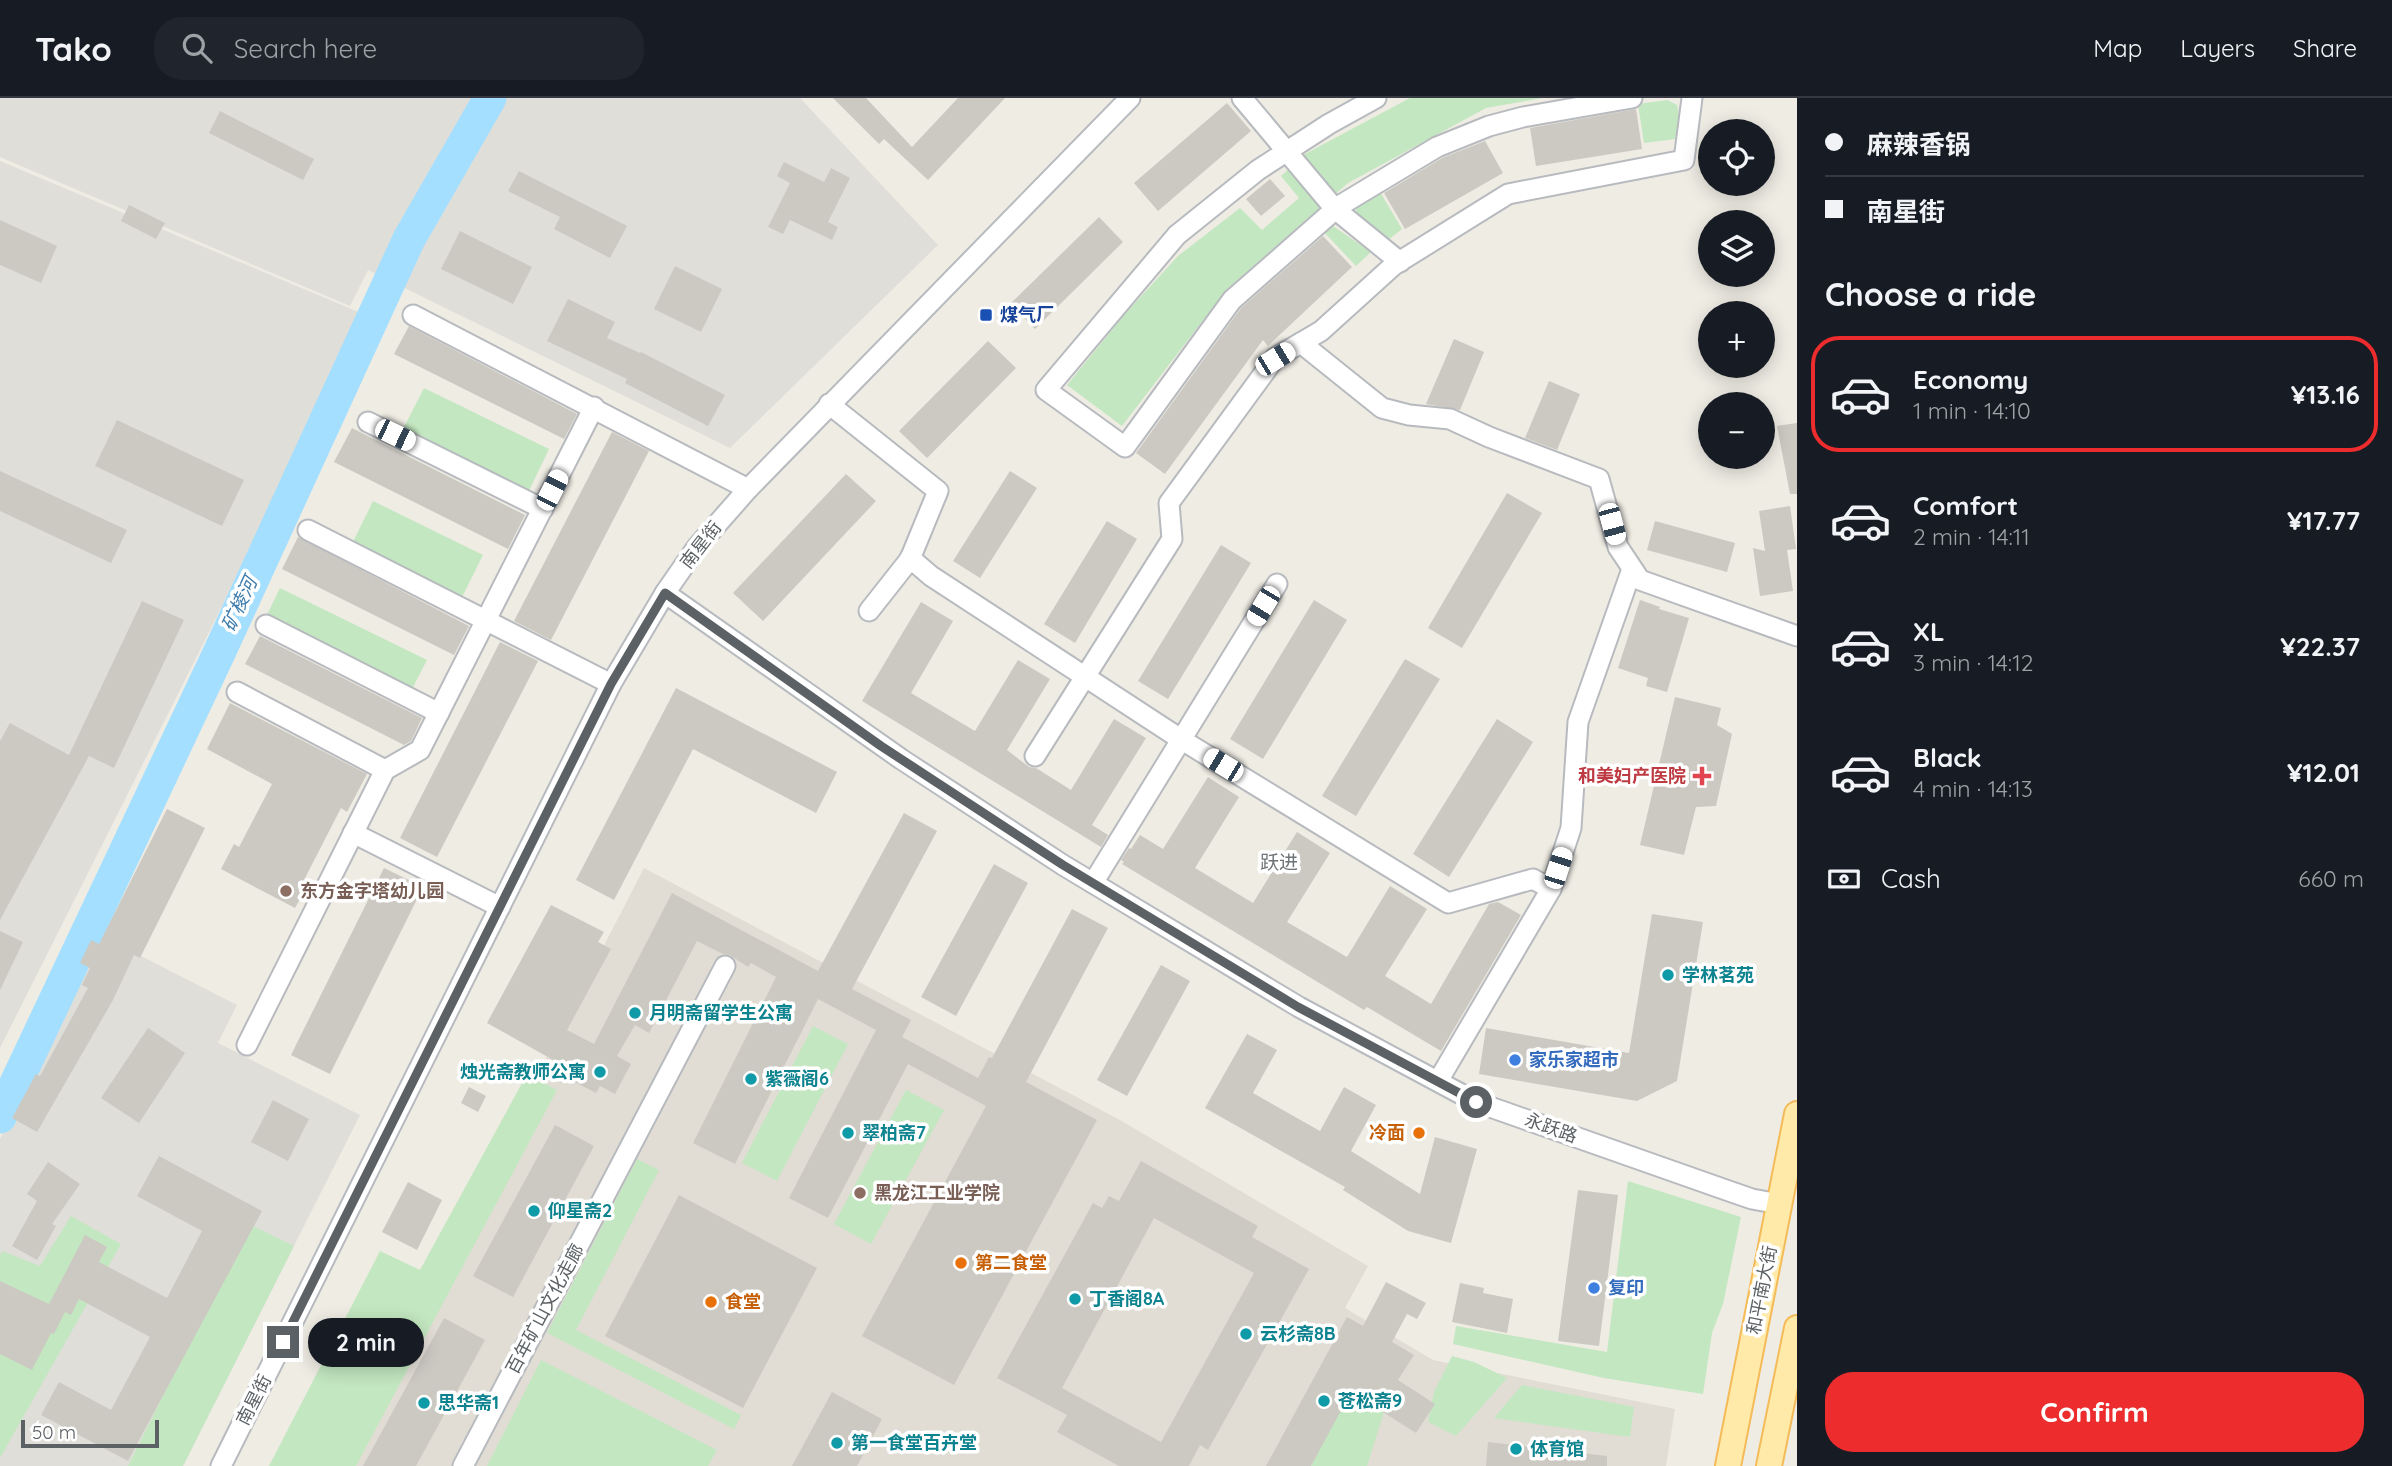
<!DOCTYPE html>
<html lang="en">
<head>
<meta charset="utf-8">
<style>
  :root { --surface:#171b24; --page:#20242c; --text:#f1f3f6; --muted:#9ea1a6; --line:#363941; --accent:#ed2c2d }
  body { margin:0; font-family:Quicksand,"Noto Sans SC",sans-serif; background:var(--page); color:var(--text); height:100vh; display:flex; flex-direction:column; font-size:26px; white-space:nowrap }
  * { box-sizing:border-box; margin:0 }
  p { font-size:23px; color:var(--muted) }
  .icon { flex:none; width:38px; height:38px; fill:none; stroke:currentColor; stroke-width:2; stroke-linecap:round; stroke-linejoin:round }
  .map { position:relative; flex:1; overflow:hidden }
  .panel { display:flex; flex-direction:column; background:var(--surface); width:595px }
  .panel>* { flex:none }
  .top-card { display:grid; align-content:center; height:154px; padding:0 28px; background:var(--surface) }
  .buttons { position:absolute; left:1698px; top:21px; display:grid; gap:14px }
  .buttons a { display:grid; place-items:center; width:77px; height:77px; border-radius:50%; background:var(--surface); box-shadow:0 4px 18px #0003; font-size:35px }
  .scale { position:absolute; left:21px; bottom:18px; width:138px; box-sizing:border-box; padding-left:7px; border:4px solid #5c6165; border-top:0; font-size:19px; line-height:24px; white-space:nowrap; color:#5c6165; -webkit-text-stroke:5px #fff; paint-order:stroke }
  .end { position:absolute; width:32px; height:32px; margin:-16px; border:9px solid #5c6165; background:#fff; box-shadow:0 0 0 4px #fff }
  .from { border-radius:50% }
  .bubble { position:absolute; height:49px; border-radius:24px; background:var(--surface); box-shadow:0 4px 18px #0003; font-size:23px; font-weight:700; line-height:49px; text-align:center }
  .car { position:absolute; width:21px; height:42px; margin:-21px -10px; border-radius:9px; box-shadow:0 0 5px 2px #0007; background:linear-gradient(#fff 24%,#345 0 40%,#fff 0 76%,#345 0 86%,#fff 0) }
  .top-card b { display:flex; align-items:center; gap:24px; height:66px; font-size:26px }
  .top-card b+b { border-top:2px solid var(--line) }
  .top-card i { width:18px; height:18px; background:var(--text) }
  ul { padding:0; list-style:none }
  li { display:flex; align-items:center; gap:21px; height:116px; margin:0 14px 10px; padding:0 14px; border:4px solid transparent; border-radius:28px }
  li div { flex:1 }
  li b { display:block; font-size:26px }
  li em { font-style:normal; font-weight:700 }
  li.on { border-color:var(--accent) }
  li>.icon { width:63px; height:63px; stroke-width:1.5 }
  h2 { padding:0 28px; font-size:32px; line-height:84px }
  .pay { display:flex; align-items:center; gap:18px; height:77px; padding:0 28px; font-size:26px }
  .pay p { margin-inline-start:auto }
  .primary-button { display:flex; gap:14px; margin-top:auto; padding:14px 28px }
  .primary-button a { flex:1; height:80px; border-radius:28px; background:var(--accent); color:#fff; font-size:28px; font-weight:700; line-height:80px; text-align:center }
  header { display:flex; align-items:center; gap:42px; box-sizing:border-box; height:98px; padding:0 35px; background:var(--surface); border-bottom:2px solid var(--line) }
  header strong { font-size:33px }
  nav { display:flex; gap:38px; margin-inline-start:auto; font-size:24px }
  .search { width:490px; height:63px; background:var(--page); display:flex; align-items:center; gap:18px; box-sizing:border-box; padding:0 24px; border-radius:28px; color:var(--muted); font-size:26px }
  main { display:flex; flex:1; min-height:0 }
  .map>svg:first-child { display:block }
  .industrial { fill:#e0ded9 }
  .education { fill:#e1ddd5 }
  .green { fill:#c3e7c0 }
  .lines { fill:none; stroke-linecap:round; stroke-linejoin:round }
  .river { stroke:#a4dfff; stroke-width:33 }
  .building { fill:#ccc9c3; fill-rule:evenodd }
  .minor-casing { stroke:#b7babe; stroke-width:23 }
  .major-casing { stroke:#f4bb58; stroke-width:28 }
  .minor { stroke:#fff; stroke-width:19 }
  .major { stroke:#ffeaa9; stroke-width:24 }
  .route { stroke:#5c6165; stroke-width:9 }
  .transit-dot { fill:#1a4fb4; stroke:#fff; stroke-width:2.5 }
  .health-dot { fill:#e0444e; stroke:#fff; stroke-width:2.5 }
  .education-dot { fill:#8d6e63; stroke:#fff; stroke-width:2.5 }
  .culture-dot { fill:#0f9aa8; stroke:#fff; stroke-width:2.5 }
  .shop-dot { fill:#3f7fe0; stroke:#fff; stroke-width:2.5 }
  .food-dot { fill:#e8710a; stroke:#fff; stroke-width:2.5 }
  .labels { text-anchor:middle; stroke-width:7; stroke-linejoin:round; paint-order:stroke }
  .transit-label { font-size:18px; font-weight:bold; fill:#164399; stroke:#fff; text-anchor:start }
  .street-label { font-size:18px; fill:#5c6165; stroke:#fff }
  .health-label { font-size:18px; font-weight:bold; fill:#be3a42; stroke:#fff; text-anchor:end }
  .education-label { font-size:18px; font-weight:bold; fill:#785e54; stroke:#fff; text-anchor:start }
  .culture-label { font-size:18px; font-weight:bold; fill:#0d838f; stroke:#fff; text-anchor:start }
  .shop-label { font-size:18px; font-weight:bold; fill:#366cbe; stroke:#fff; text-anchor:start }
  .food-label { font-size:18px; font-weight:bold; fill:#c56008; stroke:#fff; text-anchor:start }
  .water-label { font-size:19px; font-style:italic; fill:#3c7bab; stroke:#fff }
  .neighbourhood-label { font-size:19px; fill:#6d7377; stroke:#fff }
</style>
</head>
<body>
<header>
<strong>Tako</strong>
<div class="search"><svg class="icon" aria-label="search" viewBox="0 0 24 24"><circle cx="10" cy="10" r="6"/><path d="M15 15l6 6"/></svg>Search here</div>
<nav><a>Map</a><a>Layers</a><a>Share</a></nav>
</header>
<main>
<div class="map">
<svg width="1797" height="1368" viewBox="0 0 1797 1368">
  <rect width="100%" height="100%" fill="#efece4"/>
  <g class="industrial">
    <polygon points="0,0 800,0 938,147 730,350 368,172 350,208 0,59"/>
    <polygon points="0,63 368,218 0,950"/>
    <polygon points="94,834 237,907 218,945 360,1017 183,1368 0,1368 0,1041 46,934"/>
  </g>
  <polygon class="education" points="644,770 1120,1022 1368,1168 1345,1210 1433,1262 1675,1311 1666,1368 335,1368"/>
  <g class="green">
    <polygon points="1410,0 1543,0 1486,10 1348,85 1227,191 1122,328 1067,287 1125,216 1178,158 1240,110 1262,132 1299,100 1281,78 1305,56"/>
    <polygon points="1667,2 1677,7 1679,16 1675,41 1644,45 1638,6"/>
    <polygon points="1380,94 1402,131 1388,142 1355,119 1357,106"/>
    <polygon points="1330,126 1371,154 1356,168 1323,133"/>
    <polygon points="424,290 549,351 528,395 402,333"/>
    <polygon points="373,403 483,457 462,499 353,444"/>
    <polygon points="280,490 427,562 411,593 265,521"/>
    <polygon points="813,928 848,946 777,1083 742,1065"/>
    <polygon points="527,976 557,992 356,1368 269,1368 380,1153 420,1172"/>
    <polygon points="906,992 944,1012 871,1146 834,1126"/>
    <polygon points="637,1061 659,1072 576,1232 741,1317 734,1331 547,1235"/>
    <polygon points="1628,1083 1741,1119 1723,1206 1712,1235 1703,1296 1604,1280 1453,1246 1456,1228 1607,1254"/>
    <polygon points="71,1118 121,1146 0,1360 0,1158 2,1153 40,1168"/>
    <polygon points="249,1126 294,1148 183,1368 128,1368"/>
    <polygon points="1452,1258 1474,1264 1507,1280 1456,1338 1428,1324 1434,1294"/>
    <polygon points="541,1262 717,1352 708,1368 487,1368"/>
    <polygon points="1522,1287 1634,1309 1630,1339 1494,1320"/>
    <polygon points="1348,1297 1384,1314 1367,1368 1311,1368"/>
  </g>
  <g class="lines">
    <polyline class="river" points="0,1019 219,555 409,141 490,0"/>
  </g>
  <g class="building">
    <polygon points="833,0 866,0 912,49 958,0 1005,0 928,82 884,41 879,46"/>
    <polygon points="1227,5 1251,33 1158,113 1134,85"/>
    <polygon points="1636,11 1642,51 1536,68 1530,30"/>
    <polygon points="220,13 314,61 303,82 209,35"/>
    <polygon points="1485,43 1503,75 1405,131 1384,95 1442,60"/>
    <polygon points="784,64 824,84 831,70 850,80 828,124 838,129 832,142 790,122 783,136 768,129 790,85 777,78"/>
    <polygon points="519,73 627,128 610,160 554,131 560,119 508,93"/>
    <polygon points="1270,81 1285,98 1261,118 1246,101"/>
    <polygon points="129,107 165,125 156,141 121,123"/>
    <polygon points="1099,119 1123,144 1035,231 1010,206"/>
    <polygon points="0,122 57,148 41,185 0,167"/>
    <polygon points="460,133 532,169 513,206 441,171"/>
    <polygon points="1323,138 1352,169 1268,248 1263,242 1165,376 1136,355 1241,210"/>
    <polygon points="675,168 722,191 701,234 654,211"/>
    <polygon points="568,201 615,224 607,240 640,255 641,254 725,297 708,328 625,285 627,281 547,243"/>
    <polygon points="409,228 577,316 564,341 394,256"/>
    <polygon points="1454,241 1484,254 1460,312 1426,306"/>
    <polygon points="988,243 1016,270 927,360 899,333"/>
    <polygon points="1549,283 1580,296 1557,352 1525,340"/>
    <polygon points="117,322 244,382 222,428 95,368"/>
    <polygon points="1797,325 1797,396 1790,396 1777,328"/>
    <polygon points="352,330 525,417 508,451 334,364"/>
    <polygon points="612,334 649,353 551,542 514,523"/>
    <polygon points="0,373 127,432 111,465 0,413"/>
    <polygon points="1010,373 1037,390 980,480 953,463"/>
    <polygon points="846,376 876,403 763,523 733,495"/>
    <polygon points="1507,395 1542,415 1462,550 1428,530"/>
    <polygon points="1790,408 1796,451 1787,452 1793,493 1760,498 1753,450 1765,453 1759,413"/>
    <polygon points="1107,423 1137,441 1075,545 1044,526"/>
    <polygon points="1655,423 1735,445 1727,474 1647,452"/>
    <polygon points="298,439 469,528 454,557 282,471"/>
    <polygon points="1221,447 1251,465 1168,601 1138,583"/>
    <polygon points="1314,502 1347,522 1263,661 1230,641"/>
    <polygon points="1640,502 1660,509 1659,511 1689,520 1667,594 1646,588 1648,580 1618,570"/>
    <polygon points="142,503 184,522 114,670 89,658 0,822 0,643 10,625 69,657"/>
    <polygon points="921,504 953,523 911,595 975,633 1018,562 1050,581 1007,652 1029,669 1036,670 1071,692 1114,621 1146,640 1092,727 1108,737 1101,749 862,603"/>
    <polygon points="260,538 422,620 411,643 404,647 245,566"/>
    <polygon points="500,544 538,563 437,759 400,740"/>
    <polygon points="1405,561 1440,581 1356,718 1322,698"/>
    <polygon points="676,590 837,674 816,715 693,651 614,802 576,782"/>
    <polygon points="1675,599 1721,610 1717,627 1732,636 1716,708 1696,709 1684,757 1640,747"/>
    <polygon points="230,605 367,676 347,714 341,710 304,782 309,785 295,810 221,771 234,746 239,749 272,686 207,651"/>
    <polygon points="1497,621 1533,644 1449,779 1413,756"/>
    <polygon points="1208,679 1239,699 1195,770 1253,805 1297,734 1330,755 1287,824 1347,859 1390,788 1427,811 1385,878 1431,906 1489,806 1498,804 1521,817 1441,953 1367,909 1364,912 1122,766 1124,764 1121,762 1129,750 1131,751 1140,737 1163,751"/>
    <polygon points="167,711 205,730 140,860 134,857 113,902 37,1034 12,1020 36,976 40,978 88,890 82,887 90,870 80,865 91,842 99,846"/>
    <polygon points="904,715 937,733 852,891 911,922 902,939 978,980 989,959 992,960 1072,811 1108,830 1026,984 1097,1022 954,1287 862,1238 986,1008 908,966 828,1120 789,1100 876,932 818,901 735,1066 693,1045 776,879 751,865 748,869 730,857 723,856 697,843 649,935 635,927 617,958 631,966 615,996 600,988 596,995 569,981 573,973 487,925 551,807 604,834 598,844 611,851 567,932 594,946 672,795 818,873"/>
    <polygon points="994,766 1028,785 956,918 921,899"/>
    <polygon points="384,770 423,789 330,976 291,957"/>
    <polygon points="1652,816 1703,824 1677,983 1637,1003 1479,976 1486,930 1629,955"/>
    <polygon points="0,833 23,844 0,892"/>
    <polygon points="1161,867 1190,883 1127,998 1097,982"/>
    <polygon points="148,930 185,955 139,1025 101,1000"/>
    <polygon points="1247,936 1277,952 1253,995 1320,1033 1344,989 1376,1007 1351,1053 1420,1096 1435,1039 1477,1051 1451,1145 1408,1133 1343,1092 1345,1089 1205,1010"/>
    <polygon points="469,989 486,998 478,1014 461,1005"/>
    <polygon points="273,1002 309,1021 288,1063 251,1044"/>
    <polygon points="555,1027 594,1048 513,1199 473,1178"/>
    <polygon points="159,1058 262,1113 128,1363 41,1317 59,1284 111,1312 150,1239 79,1201 71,1217 65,1214 54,1236 51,1235 32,1272 0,1256 0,1183 49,1206 85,1137 107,1149 99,1164 167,1200 202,1133 137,1098"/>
    <path d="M1141,1063L1258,1128L1252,1139L1309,1171L1208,1352L1200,1347L1189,1368H1119L1057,1334L1067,1317L997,1280L1093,1105L1102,1110L1109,1098L1119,1103ZM1154,1120L1254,1175L1161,1344L1062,1290Z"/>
    <polygon points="48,1064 80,1086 52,1126 56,1128 37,1162 12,1148 37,1103 27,1096"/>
    <polygon points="408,1084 442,1102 417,1152 382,1134"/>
    <polygon points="1578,1092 1618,1097 1599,1248 1558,1243"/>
    <polygon points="679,1097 817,1170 743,1310 605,1238"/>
    <polygon points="1386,1184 1426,1205 1417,1221 1407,1216 1392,1244 1414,1257 1398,1282 1435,1306 1416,1335 1351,1294 1311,1368 1266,1368 1347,1219 1363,1228"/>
    <polygon points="1460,1185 1484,1190 1483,1195 1513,1201 1507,1235 1452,1224"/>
    <polygon points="444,1220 485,1242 416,1368 363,1368"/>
    <polygon points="832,1294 882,1321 857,1368 792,1368"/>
    <polygon points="1488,1344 1607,1358 1607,1368 1486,1368"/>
  </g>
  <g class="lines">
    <g class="minor-casing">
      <g id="minor">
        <polyline points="1242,0 1335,111 1400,164"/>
        <polyline points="1376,0 1329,26 1258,72 1177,137 1046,292 1125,349 1232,202 1339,108 1437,49 1489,28 1523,19 1632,0"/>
        <polyline points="413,217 748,391"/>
        <polyline points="1301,245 1382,310 1409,317 1450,321 1489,339 1599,381 1618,449 1640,482 1797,538"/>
        <polyline points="829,306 938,393 910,461 869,513"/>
        <polyline points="368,324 543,411"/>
        <polyline points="308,432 611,586"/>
        <polyline points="910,460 931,478 1182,642 1448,805 1533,781 1551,791 1438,983"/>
        <polyline points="665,495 901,661 1063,767 1299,909 1476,1004 1726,1092 1752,1101 1779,1106"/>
        <polyline points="266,527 439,615"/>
        <polyline points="237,594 385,672"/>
        <polyline points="1035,658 1172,441 1169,405 1275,260 1321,233 1394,167 1508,96 1684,62 1692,0"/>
        <polyline points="353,735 500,809"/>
        <polyline points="1093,785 1277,486"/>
        <polyline points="1551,791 1571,730 1578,624 1632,471"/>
        <polyline points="247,947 385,672 420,652 594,309"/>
        <polyline points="221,1368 611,586 665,495 697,449 748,391 1130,0"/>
        <polyline points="463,1368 725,868"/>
      </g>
    </g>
    <g class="major-casing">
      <g id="major">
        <polyline points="1728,1368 1797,1016"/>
        <polyline points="1769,1368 1797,1230"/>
      </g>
    </g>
    <use href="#minor" class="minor"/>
    <use href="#major" class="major"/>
  </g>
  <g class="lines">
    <polyline class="route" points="283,1244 611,586 665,495 881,648 1063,767 1298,909 1476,1004"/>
  </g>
  <rect class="transit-dot" x="979" y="210" width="14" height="14" rx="3.5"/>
  <path class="health-dot" d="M1698.5 667.5h7v7h7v7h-7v7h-7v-7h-7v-7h7z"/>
  <g class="education-dot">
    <circle cx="286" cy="793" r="7"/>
    <circle cx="860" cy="1095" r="7"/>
  </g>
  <g class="culture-dot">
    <circle cx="1668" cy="877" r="7"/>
    <circle cx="635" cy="915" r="7"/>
    <circle cx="600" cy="974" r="7"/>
    <circle cx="751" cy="981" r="7"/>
    <circle cx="848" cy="1035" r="7"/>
    <circle cx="534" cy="1113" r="7"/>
    <circle cx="1075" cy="1201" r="7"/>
    <circle cx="1246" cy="1236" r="7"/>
    <circle cx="1324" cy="1303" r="7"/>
    <circle cx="424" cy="1305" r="7"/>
    <circle cx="837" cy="1345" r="7"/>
    <circle cx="1516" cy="1351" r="7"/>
  </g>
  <g class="shop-dot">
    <circle cx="1515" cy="962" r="7"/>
    <circle cx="1594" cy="1190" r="7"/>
  </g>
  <g class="food-dot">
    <circle cx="1419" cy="1035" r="7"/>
    <circle cx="961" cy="1165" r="7"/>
    <circle cx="711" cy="1204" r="7"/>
  </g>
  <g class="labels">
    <g class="transit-label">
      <text x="1000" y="223">煤气厂</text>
    </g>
    <g class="street-label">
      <text transform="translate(701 447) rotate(-52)" y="6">南星街</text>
      <text transform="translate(1551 1030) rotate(20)" y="6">永跃路</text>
      <text transform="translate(1762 1192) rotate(-79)" y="6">和平南大街</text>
      <text transform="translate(545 1211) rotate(-62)" y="6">百年矿山文化走廊</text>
      <text transform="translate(254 1302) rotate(-63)" y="6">南星街</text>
    </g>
    <g class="health-label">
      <text x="1686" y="684">和美妇产医院</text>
    </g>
    <g class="education-label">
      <text x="300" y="799">东方金字塔幼儿园</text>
      <text x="874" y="1101">黑龙江工业学院</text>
    </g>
    <g class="culture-label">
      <text x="1682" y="883">学林茗苑</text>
      <text x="649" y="921">月明斋留学生公寓</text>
      <text x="586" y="980" text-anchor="end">烛光斋教师公寓</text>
      <text x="765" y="987">紫薇阁6</text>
      <text x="862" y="1041">翠柏斋7</text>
      <text x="548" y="1119">仰星斋2</text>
      <text x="1089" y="1207">丁香阁8A</text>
      <text x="1260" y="1242">云杉斋8B</text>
      <text x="1338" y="1309">苍松斋9</text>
      <text x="438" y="1311">思华斋1</text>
      <text x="851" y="1351">第一食堂百卉堂</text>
      <text x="1530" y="1357">体育馆</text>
    </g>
    <g class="shop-label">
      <text x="1529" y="968">家乐家超市</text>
      <text x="1608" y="1196">复印</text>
    </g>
    <g class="food-label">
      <text x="1405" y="1041" text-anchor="end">冷面</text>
      <text x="975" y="1171">第二食堂</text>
      <text x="725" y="1210">食堂</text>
    </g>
    <g class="water-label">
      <text transform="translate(239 506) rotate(-65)" y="7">矿棱河</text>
    </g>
    <g class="neighbourhood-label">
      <text x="1279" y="771">跃进</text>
    </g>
  </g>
</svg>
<div class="buttons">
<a><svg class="icon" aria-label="locate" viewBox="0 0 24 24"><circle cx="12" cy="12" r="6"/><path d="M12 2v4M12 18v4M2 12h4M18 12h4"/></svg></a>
<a><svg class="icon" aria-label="layers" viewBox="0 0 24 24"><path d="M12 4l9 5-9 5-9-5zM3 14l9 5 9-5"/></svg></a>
<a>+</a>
<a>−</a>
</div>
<div class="scale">50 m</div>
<i class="end from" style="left:1476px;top:1004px"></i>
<i class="end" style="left:283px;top:1244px"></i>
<div class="bubble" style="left:308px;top:1220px;width:116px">2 min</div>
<i class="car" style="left:1275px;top:261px;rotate:59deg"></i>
<i class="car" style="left:395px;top:337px;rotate:116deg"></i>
<i class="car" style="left:552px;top:392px;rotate:27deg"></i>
<i class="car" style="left:1612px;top:426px;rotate:165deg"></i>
<i class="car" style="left:1263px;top:508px;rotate:211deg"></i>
<i class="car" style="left:1223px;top:667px;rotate:301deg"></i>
<i class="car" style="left:1558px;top:770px;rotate:18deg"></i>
</div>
<section class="panel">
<div class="top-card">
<b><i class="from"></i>麻辣香锅</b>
<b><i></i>南星街</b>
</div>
<h2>Choose a ride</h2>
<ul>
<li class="on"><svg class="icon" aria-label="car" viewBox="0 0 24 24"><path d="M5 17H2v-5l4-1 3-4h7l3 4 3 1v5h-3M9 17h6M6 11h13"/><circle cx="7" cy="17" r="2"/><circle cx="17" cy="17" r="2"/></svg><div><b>Economy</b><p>1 min · 14:10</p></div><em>¥13.16</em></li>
<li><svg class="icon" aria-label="car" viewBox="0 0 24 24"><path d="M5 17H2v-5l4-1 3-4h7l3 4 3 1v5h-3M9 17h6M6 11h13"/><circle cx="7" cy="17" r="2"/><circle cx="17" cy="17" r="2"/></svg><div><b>Comfort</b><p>2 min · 14:11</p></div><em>¥17.77</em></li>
<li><svg class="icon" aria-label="car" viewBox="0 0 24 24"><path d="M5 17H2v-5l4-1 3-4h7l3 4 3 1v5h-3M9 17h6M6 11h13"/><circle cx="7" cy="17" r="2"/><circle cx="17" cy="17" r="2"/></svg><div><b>XL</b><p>3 min · 14:12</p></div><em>¥22.37</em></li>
<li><svg class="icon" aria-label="car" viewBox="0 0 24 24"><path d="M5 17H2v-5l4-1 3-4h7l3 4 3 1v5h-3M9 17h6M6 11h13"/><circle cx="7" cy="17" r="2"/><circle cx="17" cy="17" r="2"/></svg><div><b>Black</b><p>4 min · 14:13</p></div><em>¥12.01</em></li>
</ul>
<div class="pay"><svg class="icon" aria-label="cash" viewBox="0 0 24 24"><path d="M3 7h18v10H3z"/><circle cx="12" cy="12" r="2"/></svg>Cash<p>660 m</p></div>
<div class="primary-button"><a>Confirm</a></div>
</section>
</main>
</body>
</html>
